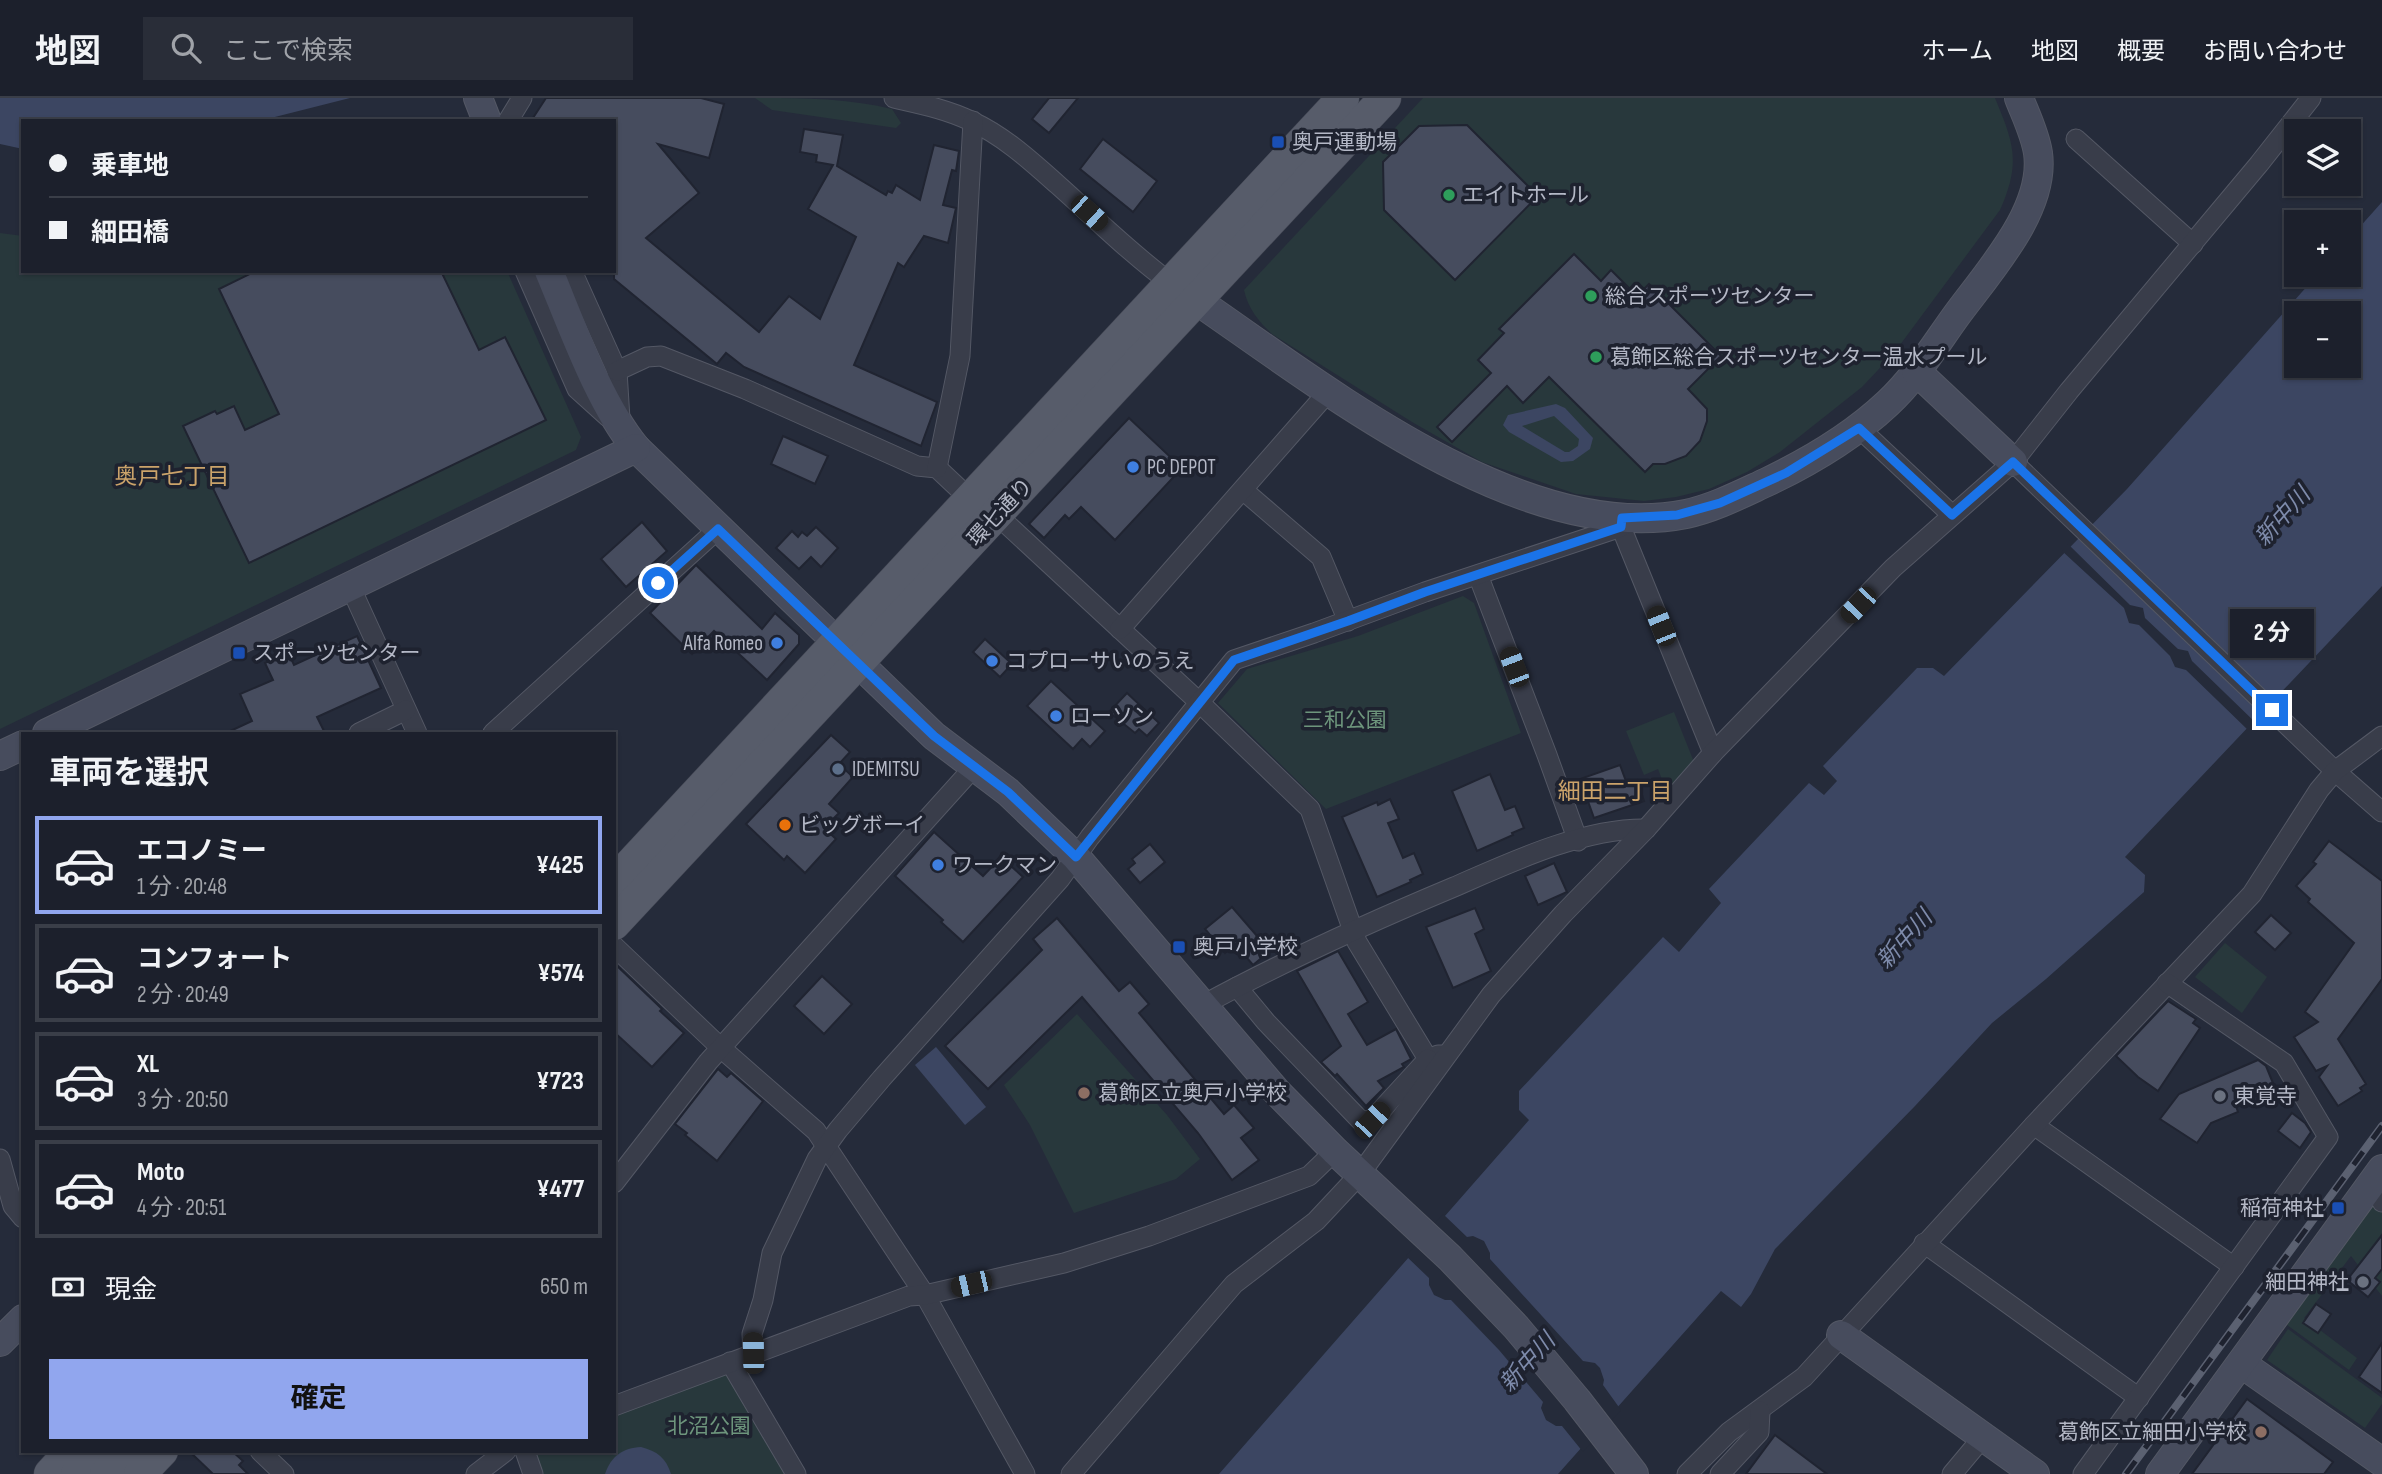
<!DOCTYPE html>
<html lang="ja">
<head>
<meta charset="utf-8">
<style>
  :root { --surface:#1c202c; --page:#292d38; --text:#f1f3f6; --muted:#a0a3a9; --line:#3a3e48; --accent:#91a6ee }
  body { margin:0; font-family:"Sofia Sans Condensed","Noto Sans JP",sans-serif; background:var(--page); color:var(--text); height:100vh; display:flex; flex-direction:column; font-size:26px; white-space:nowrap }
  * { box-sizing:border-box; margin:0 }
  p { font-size:23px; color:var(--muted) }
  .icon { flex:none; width:38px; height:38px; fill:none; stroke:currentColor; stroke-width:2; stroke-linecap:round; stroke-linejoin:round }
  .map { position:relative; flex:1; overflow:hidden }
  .drawer { position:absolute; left:21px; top:634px; width:595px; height:721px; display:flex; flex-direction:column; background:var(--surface); border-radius:0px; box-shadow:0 2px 5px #0004,0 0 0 2px var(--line) }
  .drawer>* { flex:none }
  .top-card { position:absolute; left:21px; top:21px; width:595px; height:154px; border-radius:0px; box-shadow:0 2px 5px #0004,0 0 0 2px var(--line); display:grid; align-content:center; height:154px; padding:0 28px; background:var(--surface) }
  .fabs { position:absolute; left:2284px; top:21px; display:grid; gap:14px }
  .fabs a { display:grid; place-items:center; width:77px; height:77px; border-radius:0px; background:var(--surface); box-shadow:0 2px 5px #0004,0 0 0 2px var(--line); font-size:35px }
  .end { position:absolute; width:32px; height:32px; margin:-16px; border:9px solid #1a73e8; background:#fff; box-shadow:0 0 0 4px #fff }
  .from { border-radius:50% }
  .bubble { position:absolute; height:49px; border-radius:0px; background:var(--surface); box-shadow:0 2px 5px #0004,0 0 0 2px var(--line); font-size:23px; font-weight:700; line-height:49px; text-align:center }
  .car { position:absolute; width:21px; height:42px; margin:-21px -10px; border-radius:9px; box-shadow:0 0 5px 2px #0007; background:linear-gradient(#222 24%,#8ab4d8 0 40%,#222 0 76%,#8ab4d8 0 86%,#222 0) }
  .top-card b { display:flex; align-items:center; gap:24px; height:66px; font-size:26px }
  .top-card b+b { border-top:2px solid var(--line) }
  .top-card i { width:18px; height:18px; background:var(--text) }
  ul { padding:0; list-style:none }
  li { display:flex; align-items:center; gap:21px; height:98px; margin:0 14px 10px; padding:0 14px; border:4px solid var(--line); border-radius:0px }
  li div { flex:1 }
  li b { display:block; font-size:26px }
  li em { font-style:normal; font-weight:700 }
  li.selected { border-color:var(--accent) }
  li>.icon { width:63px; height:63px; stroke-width:1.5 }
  h2 { padding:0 28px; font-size:32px; line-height:84px }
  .pay { display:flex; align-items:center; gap:18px; height:77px; padding:0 28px; font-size:26px }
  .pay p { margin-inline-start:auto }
  .primary-button { display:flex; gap:14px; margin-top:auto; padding:14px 28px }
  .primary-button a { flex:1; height:80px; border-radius:0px; background:var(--accent); color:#111; font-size:28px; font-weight:700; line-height:80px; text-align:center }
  header { display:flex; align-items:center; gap:42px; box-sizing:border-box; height:98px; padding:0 35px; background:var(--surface); border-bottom:2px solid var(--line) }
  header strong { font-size:33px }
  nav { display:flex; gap:38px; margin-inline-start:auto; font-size:24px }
  .search { width:490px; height:63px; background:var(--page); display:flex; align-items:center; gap:18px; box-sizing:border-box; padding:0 24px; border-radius:0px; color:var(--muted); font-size:26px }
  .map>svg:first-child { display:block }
  .green { fill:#28383c }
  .water { fill:#3c4662; fill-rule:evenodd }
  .pier { fill:#252b3a }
  .building { fill:#464c5e; stroke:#202431; stroke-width:2 }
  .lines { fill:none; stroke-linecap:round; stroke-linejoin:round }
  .street-casing { stroke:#545865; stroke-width:21 }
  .secondary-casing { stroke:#545865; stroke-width:30 }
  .primary-casing { stroke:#424653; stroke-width:33 }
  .street { stroke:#393d4a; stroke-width:19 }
  .secondary { stroke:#474c5d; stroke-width:28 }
  .primary { stroke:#575c6a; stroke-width:32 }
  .rail-casing { stroke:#5b6171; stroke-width:8 }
  .rail { stroke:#1e222f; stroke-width:5; stroke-dasharray:16; stroke-linecap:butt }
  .route { stroke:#1a73e8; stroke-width:9 }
  .transit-dot { fill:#1a4fb4; stroke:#1e222f; stroke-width:2.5 }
  .leisure-dot { fill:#2e9e5b; stroke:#1e222f; stroke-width:2.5 }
  .shop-dot { fill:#3f7fe0; stroke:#1e222f; stroke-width:2.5 }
  .service-dot { fill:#5c6f8a; stroke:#1e222f; stroke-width:2.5 }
  .food-dot { fill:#e8710a; stroke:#1e222f; stroke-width:2.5 }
  .education-dot { fill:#8d6e63; stroke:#1e222f; stroke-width:2.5 }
  .worship-dot { fill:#6b7280; stroke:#1e222f; stroke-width:2.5 }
  .labels { text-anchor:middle; stroke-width:7; stroke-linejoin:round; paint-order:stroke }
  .poi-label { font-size:21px; fill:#b4b8c6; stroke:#1e222f; text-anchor:start }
  .street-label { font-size:21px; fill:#b4b8c6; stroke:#1e222f }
  .park-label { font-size:21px; fill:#6d957c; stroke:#1e222f }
  .neighbourhood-label { font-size:23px; fill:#cba36a; stroke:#1e222f }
  .water-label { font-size:23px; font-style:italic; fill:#7e8bab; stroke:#1e222f }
</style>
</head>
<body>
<header>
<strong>地図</strong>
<div class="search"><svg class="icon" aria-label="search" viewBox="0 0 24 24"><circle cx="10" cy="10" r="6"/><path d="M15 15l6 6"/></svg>ここで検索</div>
<nav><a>ホーム</a><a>地図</a><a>概要</a><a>お問い合わせ</a></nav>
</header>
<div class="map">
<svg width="2382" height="1376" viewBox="0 0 2382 1376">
  <rect width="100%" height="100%" fill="#252b3a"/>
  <g class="green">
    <path d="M755,0C801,0 847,0 892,11L901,25L896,30L772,12Z"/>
    <path d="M1423,0H1995C2014,46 2021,64 2000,112L1894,255L1862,289L1780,354L1747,374L1709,391L1676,399L1644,403L1576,396L1482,364L1412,324L1272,236C1258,223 1248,210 1244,192Z"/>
    <polygon points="0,135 23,138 23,173 507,173 581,339 576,352 0,631"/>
    <polygon points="1463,498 1474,505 1521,635 1326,711 1218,605 1247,571 1358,538"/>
    <polygon points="1674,614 1694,664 1667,695 1658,671 1644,677 1626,633"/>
    <polygon points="2225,845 2267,879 2242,915 2195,879"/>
    <polygon points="1077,916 1167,1017 1200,1061 1176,1081 1074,1115 1030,1027 1004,987"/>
    <polygon points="2372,1091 2382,1113 2382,1198 2351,1158 2304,1220 2357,1260 2349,1272 2280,1222"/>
    <polygon points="2288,1231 2382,1300 2382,1306 2365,1330 2267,1262"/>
    <polygon points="730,1270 792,1376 537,1376 529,1353 614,1353 614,1314"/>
  </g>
  <g class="water">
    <polygon points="0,0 350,0 259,23 23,23 23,51 0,46"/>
    <path d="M2382,104V488L2125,759L2145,777L2144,794L2046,881L1992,925L1915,1008L1775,1151L1751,1196L1741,1209L1721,1193L1558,1376H1219L1529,1022L1519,1012V993L1663,839L1679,854L1721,805L1709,791L1809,685L1824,697L1837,683L1823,668L1917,570H1933L1944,578L2127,391L2317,177H2348L2349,141ZM2296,215H2348V268H2296Z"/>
    <path d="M1556,306L1565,310L1593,340L1590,351L1573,363L1561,364L1509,334L1503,327L1508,317ZM1554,318L1579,341L1578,348L1569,354H1565L1522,328Z"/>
    <polygon points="936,949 986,1009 965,1027 915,967"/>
    <path d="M641,1349C657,1353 666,1360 671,1376H605C611,1358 623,1350 641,1349Z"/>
  </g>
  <g class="pier">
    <polygon points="2068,446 2130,507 2143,510 2145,520 2178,551 2188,553 2192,563 2257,626 2249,633 2186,572 2175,569 2170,558 2139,527 2129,525 2124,510 2062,453"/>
    <polygon points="1443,1116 1467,1139 1473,1138 1484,1143 1490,1155 1490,1161 1583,1263 1595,1265 1600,1270 1604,1282 1603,1287 1621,1312 1583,1354 1562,1328 1556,1328 1546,1322 1541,1310 1543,1304 1499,1252 1451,1202 1445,1202 1434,1197 1429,1187 1429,1180 1406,1158"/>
  </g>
  <g class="building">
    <polygon points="546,0 701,0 724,6 709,60 658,46 699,95 646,140 759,234 789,198 820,221 856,139 808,111 833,67 816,64 817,57 800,54 804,31 843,37 837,68 886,97 888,93 892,95 896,87 920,102 934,47 959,53 956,73 952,72 943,107 956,110 948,145 924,138 904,169 898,165 854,267 937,304 921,348 744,269 726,255 717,266 614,181 614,23 531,23"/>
    <polygon points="1049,0 1078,0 1049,35 1032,21"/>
    <polygon points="1467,27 1538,98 1455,182 1384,112 1383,64 1419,28"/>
    <polygon points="1103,41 1157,83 1133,114 1080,71"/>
    <polygon points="1574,156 1601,183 1611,172 1637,198 1649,186 1721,258 1688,291 1707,311 1707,323 1700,343 1686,358 1665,366 1653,366 1645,374 1549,279 1523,305 1507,288 1452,344 1437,329 1491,275 1478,262 1504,235 1499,231"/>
    <polygon points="256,173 441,173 479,252 505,239 546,322 249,465 183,328 215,313 217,316 234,308 245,332 279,316 219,191"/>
    <polygon points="1129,320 1182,370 1115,442 1081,409 1069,421 1065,417 1044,440 1029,426"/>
    <polygon points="783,338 828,358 815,386 771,366"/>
    <polygon points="642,424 667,453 626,489 601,461"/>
    <polygon points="816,429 838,450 821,469 811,459 799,471 776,450 792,433 798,439 802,434 807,438"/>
    <polygon points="696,467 762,531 775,515 799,537 799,546 767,582 714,533 692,556 650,515"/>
    <polygon points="357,538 381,590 317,619 325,635 226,635 252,623 240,596 273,582 265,565 288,554 294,567"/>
    <polygon points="985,541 1012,566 1000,579 973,554"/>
    <polygon points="1051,583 1105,633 1090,649 1082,641 1073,651 1027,608"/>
    <polygon points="1127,595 1159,625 1147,638 1139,631 1135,635 1109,614"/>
    <polygon points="831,637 850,654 839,666 853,679 829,706 839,715 824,730 836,741 805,775 787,758 784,762 746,726"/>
    <polygon points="1620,667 1627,686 1637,682 1644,703 1594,720 1580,681"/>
    <polygon points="1490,676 1505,712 1515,708 1524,730 1512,735 1513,737 1477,753 1452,693"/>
    <polygon points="1390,701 1399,721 1388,725 1403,760 1414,755 1423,776 1410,782 1411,784 1377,799 1342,719 1377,704 1378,707"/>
    <polygon points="934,734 983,778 1001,759 1023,779 963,844 941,824 943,822 895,778"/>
    <polygon points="2329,743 2382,783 2382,881 2338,941 2366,986 2360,990 2362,993 2338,1008 2319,979 2327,968 2316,973 2294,939 2318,924 2305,914 2354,845 2308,804 2310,801 2296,788 2316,766 2313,764"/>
    <polygon points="1150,746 1165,764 1140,785 1128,771 1135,765 1132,761"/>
    <polygon points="1554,765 1567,794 1538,807 1525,778"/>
    <polygon points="1232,809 1270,853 1253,867 1235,846 1225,855 1205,831"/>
    <polygon points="1475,810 1484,831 1475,836 1491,873 1453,890 1426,829"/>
    <polygon points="2271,817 2291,835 2275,852 2255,834"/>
    <polygon points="1057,820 1119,893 1130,884 1149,906 1139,915 1224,1016 1234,1007 1254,1030 1241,1040 1259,1062 1232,1082 1198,1035 1082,899 988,991 945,948 1042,852 1033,841"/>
    <polygon points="1338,853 1368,904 1348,916 1367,947 1396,931 1411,961 1402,966 1404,969 1378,983 1384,990 1366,1008 1337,976 1335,978 1321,964 1341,948 1297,873"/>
    <polygon points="614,865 662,911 660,913 684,935 652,969 614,934"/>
    <polygon points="822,878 852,906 824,936 794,908"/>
    <polygon points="2168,903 2196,921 2193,925 2200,930 2158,993 2138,979 2116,958"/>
    <polygon points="2258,962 2266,968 2275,990 2244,1003 2245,1005 2236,1008 2238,1014 2211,1025 2197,1045 2160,1021 2179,996"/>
    <polygon points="718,971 727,979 731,975 763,1003 717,1063 685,1037 687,1035 675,1026"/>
    <polygon points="2292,1015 2305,1025 2311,1034 2300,1050 2278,1033"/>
    <polygon points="2382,1137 2382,1171 2375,1180 2380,1184 2368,1199 2347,1182"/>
    <polygon points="2316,1206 2331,1216 2318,1235 2303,1225"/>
    <polygon points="2382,1245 2382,1295 2359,1279"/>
    <polygon points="2247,1301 2333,1364 2324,1376 2192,1376"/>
    <polygon points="1775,1337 1827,1376 1746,1376"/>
    <polygon points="189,1353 232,1353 243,1363 239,1367 248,1376 213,1376"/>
  </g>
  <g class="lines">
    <g class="street-casing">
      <g id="street">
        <path d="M894,0C920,6 946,11 971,23C1004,38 1031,63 1058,87C1095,120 1131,156 1172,186"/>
        <polyline points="508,23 522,0"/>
        <polyline points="2076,41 2193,146"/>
        <polyline points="525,173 577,291 608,319"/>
        <polyline points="572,173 617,273 620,321"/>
        <polyline points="617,273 647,259 661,258 745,291 917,368 937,370 971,402"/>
        <polyline points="1859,330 1952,417"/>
        <polyline points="2013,364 2335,673 2382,714"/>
        <polyline points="937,370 960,258 973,23"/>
        <polyline points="1243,392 1321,459 1348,523"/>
        <polyline points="997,417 1199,604 1310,711 1357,844 1428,961 1438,957 1446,957"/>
        <polyline points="1621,420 1621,429 1713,655"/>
        <polyline points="1478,477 1547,657 1578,743"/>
        <polyline points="350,488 417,635"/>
        <polyline points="1120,531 1329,293"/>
        <polyline points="359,635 406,612"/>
        <polyline points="493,635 718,431"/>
        <polyline points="614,848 721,950 816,1033 925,1197 1025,1376"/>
        <polyline points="1237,889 1266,924 1361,1023 1372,1022 1428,961"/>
        <path d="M1203,907C1284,863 1368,825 1454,789C1511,764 1583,730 1646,731"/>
        <polyline points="2034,1027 2234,1169"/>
        <polyline points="0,1061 13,1108 23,1120"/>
        <polyline points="2373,1084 2382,1104"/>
        <polyline points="614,1085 708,964 974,669"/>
        <polyline points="1924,1145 2139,1300"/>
        <polyline points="753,1255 752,1236 763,1202 772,1155 817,1061 838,1032 882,980 1060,781 1090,739 1234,562 1314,535 1425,494 1621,429"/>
        <polyline points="730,1264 796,1376"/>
        <polyline points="614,1308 909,1198 925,1197 1064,1165 1149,1138 1309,1078 1335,1053"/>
        <polyline points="260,1353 284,1376"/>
        <polyline points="525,1353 533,1376"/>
        <polyline points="476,1376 506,1353"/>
        <polyline points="1071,1376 1234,1186 1316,1123 1360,1076 1491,897 1563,816 1646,731 1713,655 1893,470 2013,364 2069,293 2259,66 2311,0"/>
        <polyline points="1687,1376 1729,1334 1804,1279 2034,1027 2252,796 2319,692 2335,673 2382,638"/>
        <polyline points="1720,1376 1759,1334 1760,1313"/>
        <polyline points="1952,1376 1983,1339"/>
        <polyline points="2083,1376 2328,1039 2284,965 2167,885"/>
      </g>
    </g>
    <g class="secondary-casing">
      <g id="secondary">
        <polyline points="478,0 487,23"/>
        <path d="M549,173C572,228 599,305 636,350L934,638L1008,694L1076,759L1277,994L1335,1053L1450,1160L1516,1229L1577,1302L1634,1376"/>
        <path d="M1177,189C1310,278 1517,450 1686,416C1714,410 1741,396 1767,384C1811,363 1853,338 1888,305C1915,280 1935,247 1956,218C1988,174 2046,112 2038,55C2035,36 2026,18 2019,0"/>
        <polyline points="1916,273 2013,364"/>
        <polyline points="47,635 636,350"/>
        <polyline points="0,658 23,647"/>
        <polyline points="1841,1237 2035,1376"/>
        <polyline points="0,1244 23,1221"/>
        <polyline points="2242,1266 2382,1364"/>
        <polyline points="2160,1376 2382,1071"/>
      </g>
    </g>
    <g class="primary-casing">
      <g id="primary">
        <polyline points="614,784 1343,0"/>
        <polyline points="614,826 1385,0"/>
        <polyline points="50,1376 71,1353"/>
        <polyline points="77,1376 99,1353"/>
        <polyline points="106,1376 127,1353"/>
        <polyline points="140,1376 162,1353"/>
      </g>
    </g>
    <use href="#street" class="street"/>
    <use href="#secondary" class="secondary"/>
    <use href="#primary" class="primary"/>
    <g class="rail-casing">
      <polyline id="rail" points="2126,1376 2382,1028"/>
    </g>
    <use href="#rail" class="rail"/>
  </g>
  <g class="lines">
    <polyline class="route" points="658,485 718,431 934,638 1008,694 1076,759 1234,562 1348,523 1425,494 1621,429 1622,420 1677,417 1720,405 1786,375 1859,330 1952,417 2013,364 2272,612"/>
  </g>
  <g class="transit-dot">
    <rect x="1271" y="37" width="14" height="14" rx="3.5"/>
    <rect x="232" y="548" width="14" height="14" rx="3.5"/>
    <rect x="1172" y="842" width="14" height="14" rx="3.5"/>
    <rect x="2331" y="1103" width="14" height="14" rx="3.5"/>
  </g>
  <g class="leisure-dot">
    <circle cx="1449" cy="97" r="7"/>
    <circle cx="1591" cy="198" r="7"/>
    <circle cx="1596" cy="259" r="7"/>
  </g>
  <g class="shop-dot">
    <circle cx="1133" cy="369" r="7"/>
    <circle cx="777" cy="545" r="7"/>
    <circle cx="992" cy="563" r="7"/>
    <circle cx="1056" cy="618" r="7"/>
    <circle cx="938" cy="767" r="7"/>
  </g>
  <circle class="service-dot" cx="838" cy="671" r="7"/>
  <circle class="food-dot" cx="785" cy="727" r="7"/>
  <g class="education-dot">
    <circle cx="1084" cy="995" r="7"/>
    <circle cx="2261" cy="1334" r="7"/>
  </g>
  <g class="worship-dot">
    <circle cx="2220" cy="998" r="7"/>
    <circle cx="2363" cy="1184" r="7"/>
  </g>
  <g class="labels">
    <g class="poi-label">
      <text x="1292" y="51">奥戸運動場</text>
      <text x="1463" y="104">エイトホール</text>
      <text x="1605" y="205">総合スポーツセンター</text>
      <text x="1610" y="266">葛飾区総合スポーツセンター温水プール</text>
      <text x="1147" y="376">PC DEPOT</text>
      <text x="763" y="552" text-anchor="end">Alfa Romeo</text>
      <text x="253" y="562">スポーツセンター</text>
      <text x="1006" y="570">コプローサいのうえ</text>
      <text x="1070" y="625">ローソン</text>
      <text x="852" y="678">IDEMITSU</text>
      <text x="799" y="734">ビッグボーイ</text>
      <text x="952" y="774">ワークマン</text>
      <text x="1193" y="856">奥戸小学校</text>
      <text x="1098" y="1002">葛飾区立奥戸小学校</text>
      <text x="2234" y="1005">東覚寺</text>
      <text x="2324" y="1117" text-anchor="end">稲荷神社</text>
      <text x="2349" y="1191" text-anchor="end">細田神社</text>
      <text x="2247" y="1341" text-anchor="end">葛飾区立細田小学校</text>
    </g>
    <g class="street-label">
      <text transform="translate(1000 414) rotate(-47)" y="7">環七通り</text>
    </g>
    <g class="park-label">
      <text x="1345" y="629">三和公園</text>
      <text x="709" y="1335">北沼公園</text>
    </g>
    <g class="neighbourhood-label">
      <text x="172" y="386">奥戸七丁目</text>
      <text x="1615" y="701">細田二丁目</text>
    </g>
    <g class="water-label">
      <text transform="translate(2282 418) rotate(-48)" y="8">新中川</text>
      <text transform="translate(1904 841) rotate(-48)" y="8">新中川</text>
      <text transform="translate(1527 1264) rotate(-48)" y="8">新中川</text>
    </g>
  </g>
</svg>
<div class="fabs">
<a><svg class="icon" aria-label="layers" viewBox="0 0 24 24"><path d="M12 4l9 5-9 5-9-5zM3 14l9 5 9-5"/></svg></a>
<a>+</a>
<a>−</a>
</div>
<i class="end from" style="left:658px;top:485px"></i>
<i class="end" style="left:2272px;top:612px"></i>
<div class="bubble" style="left:2230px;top:511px;width:84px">2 分</div>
<i class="car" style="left:1089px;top:115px;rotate:132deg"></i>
<i class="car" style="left:1858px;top:507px;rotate:224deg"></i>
<i class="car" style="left:1661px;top:528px;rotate:338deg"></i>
<i class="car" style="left:1514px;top:569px;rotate:339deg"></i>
<i class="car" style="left:1372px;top:1022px;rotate:44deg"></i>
<i class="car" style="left:971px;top:1186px;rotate:257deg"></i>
<i class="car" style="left:753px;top:1255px;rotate:359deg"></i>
<div class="top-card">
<b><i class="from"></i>乗車地</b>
<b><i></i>細田橋</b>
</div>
<section class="drawer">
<h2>車両を選択</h2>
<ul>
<li class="selected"><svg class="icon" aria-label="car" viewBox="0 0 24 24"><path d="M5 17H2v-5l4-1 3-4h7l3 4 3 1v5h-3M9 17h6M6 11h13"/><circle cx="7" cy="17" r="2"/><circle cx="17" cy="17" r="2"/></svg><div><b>エコノミー</b><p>1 分 · 20:48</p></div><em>¥425</em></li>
<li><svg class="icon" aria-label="car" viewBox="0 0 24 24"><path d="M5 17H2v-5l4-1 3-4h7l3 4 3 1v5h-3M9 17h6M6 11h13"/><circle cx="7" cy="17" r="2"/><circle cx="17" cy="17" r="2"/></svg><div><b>コンフォート</b><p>2 分 · 20:49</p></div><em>¥574</em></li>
<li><svg class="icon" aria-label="car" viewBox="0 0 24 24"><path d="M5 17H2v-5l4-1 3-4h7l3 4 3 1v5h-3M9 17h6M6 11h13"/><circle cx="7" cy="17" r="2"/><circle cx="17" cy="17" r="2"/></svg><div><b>XL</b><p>3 分 · 20:50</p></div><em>¥723</em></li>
<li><svg class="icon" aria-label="car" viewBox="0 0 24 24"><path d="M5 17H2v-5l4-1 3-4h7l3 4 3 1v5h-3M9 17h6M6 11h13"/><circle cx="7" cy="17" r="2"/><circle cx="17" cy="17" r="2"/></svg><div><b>Moto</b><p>4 分 · 20:51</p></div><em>¥477</em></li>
</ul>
<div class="pay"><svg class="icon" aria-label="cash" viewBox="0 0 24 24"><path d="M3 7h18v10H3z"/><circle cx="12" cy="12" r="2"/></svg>現金<p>650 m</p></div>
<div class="primary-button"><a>確定</a></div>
</section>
</div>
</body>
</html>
